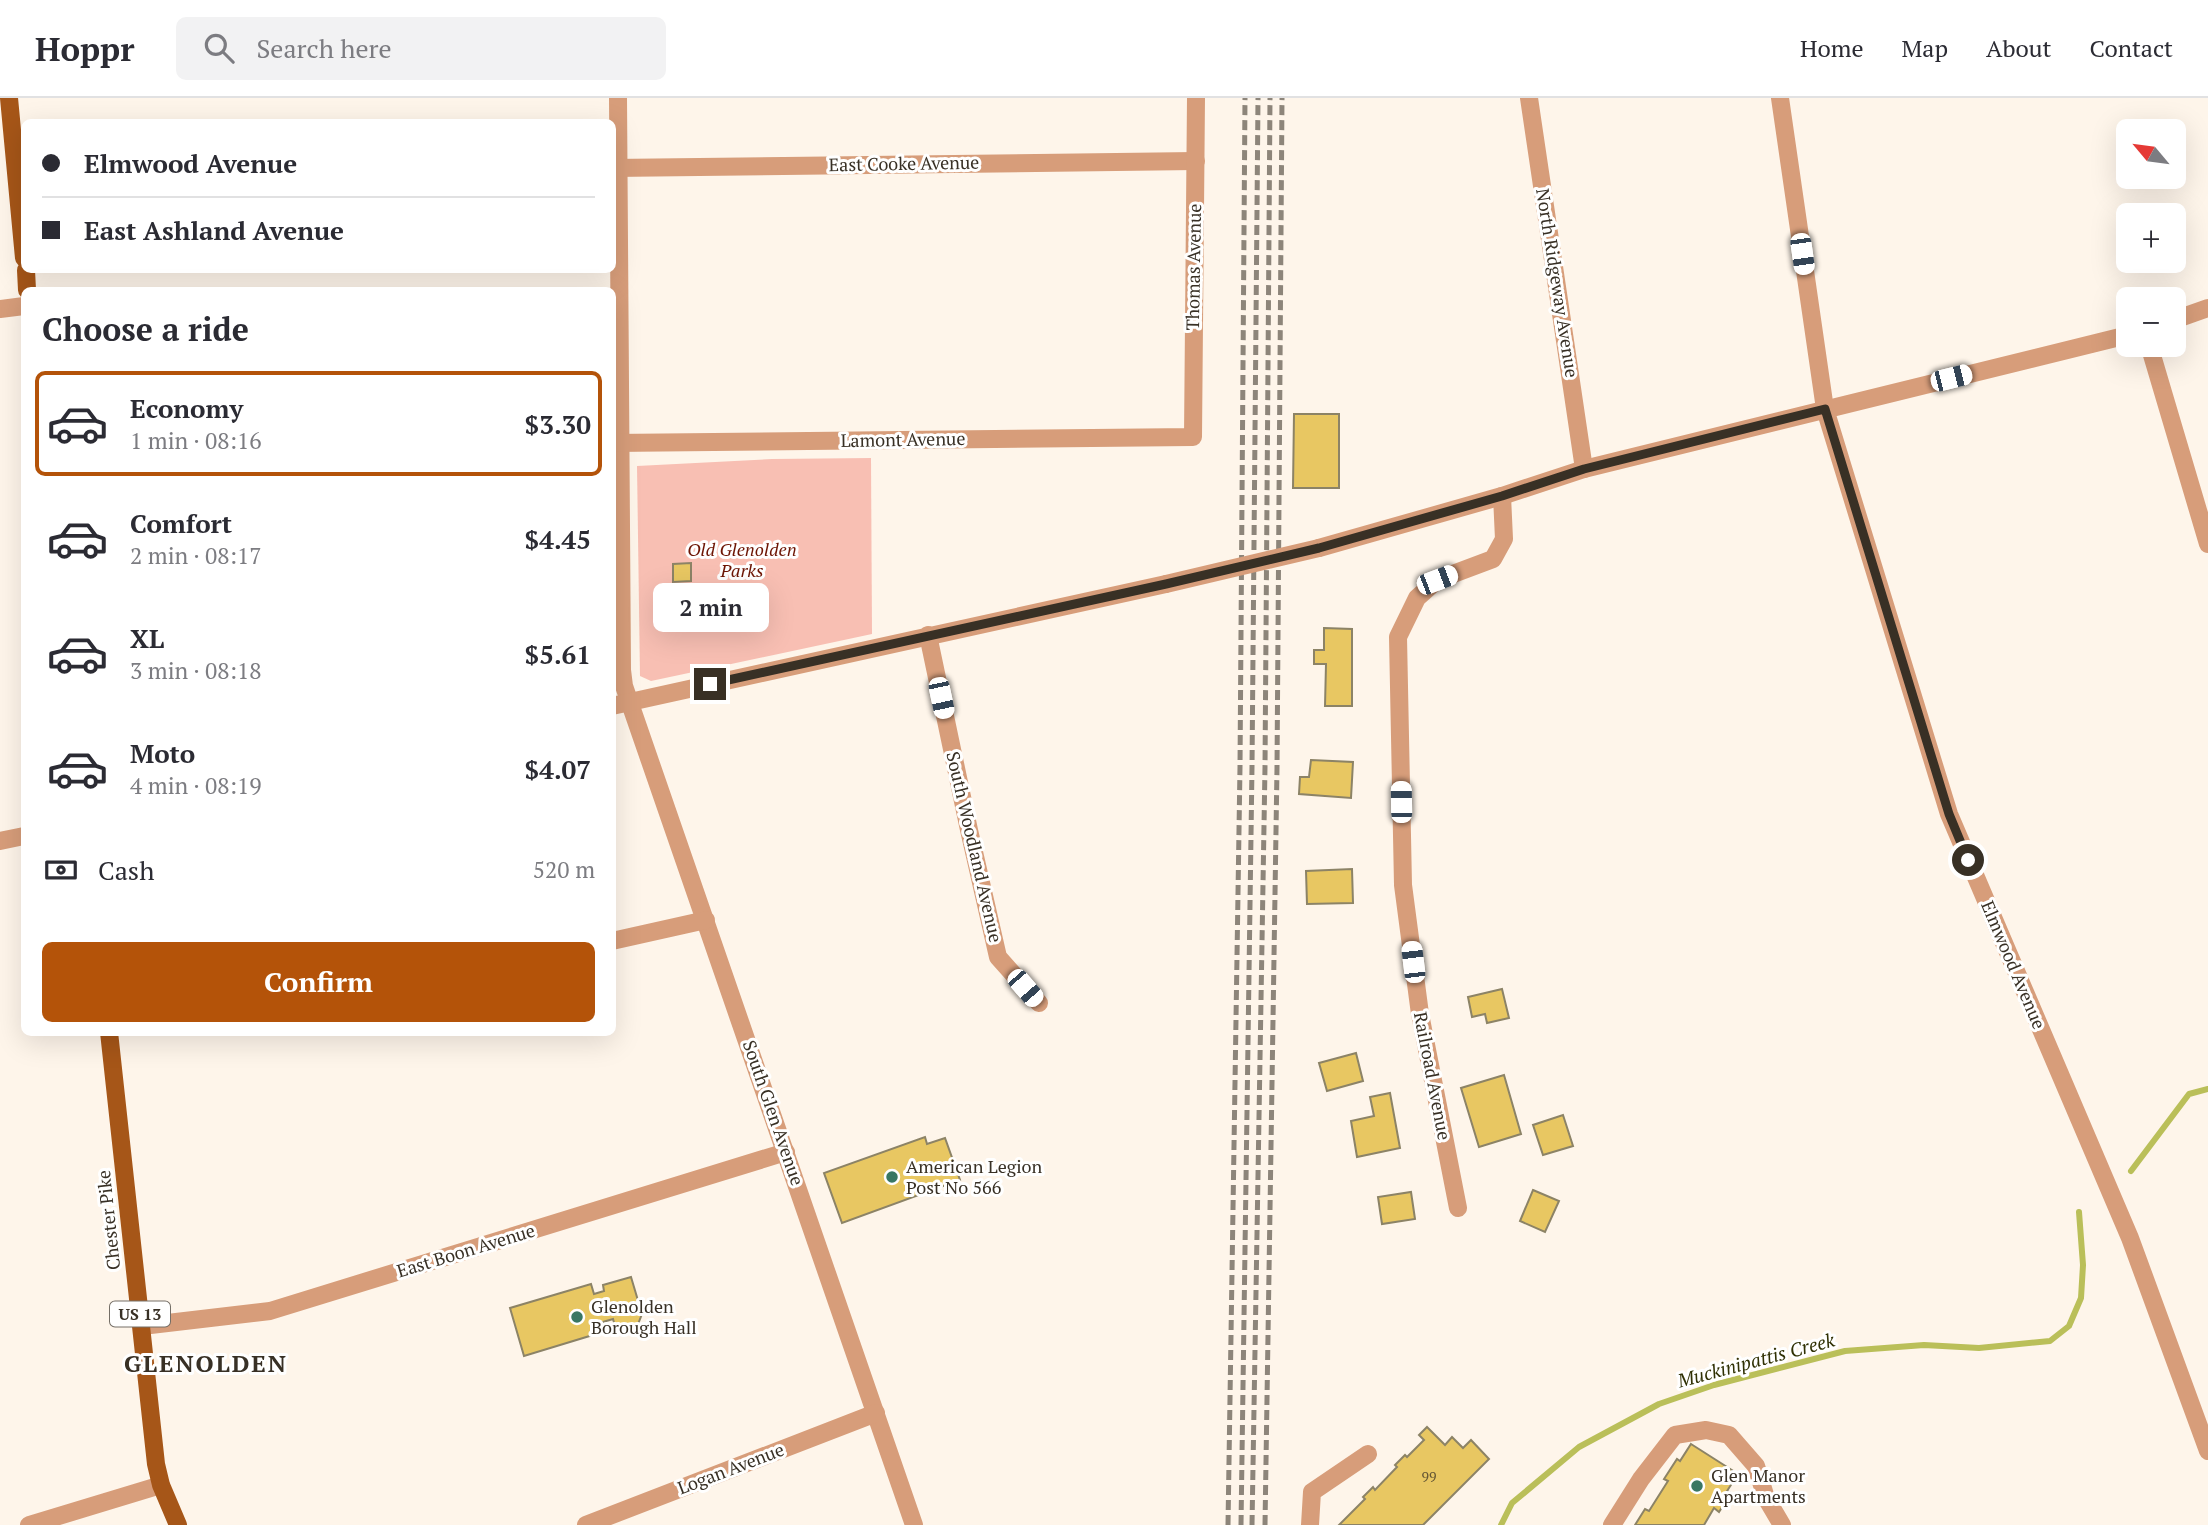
<!DOCTYPE html>
<html lang="en">
<head>
<meta charset="utf-8">
<style>
  :root { --surface:#fff; --page:#f2f2f3; --text:#2b2b33; --muted:#7c7c81; --line:#e1e1e2; --accent:#b45309 }
  body { margin:0; font-family:"PT Serif",serif; background:var(--page); color:var(--text); height:100vh; display:flex; flex-direction:column; font-size:26px; white-space:nowrap }
  * { box-sizing:border-box; margin:0 }
  p { font-size:23px; color:var(--muted) }
  .icon { flex:none; width:38px; height:38px; fill:none; stroke:currentColor; stroke-width:2; stroke-linecap:round; stroke-linejoin:round }
  .map { position:relative; flex:1; overflow:hidden }
  .details { position:absolute; left:21px; top:189px; width:595px; height:749px; display:flex; flex-direction:column; background:var(--surface); border-radius:10px; box-shadow:0 7px 28px #0002 }
  .details>* { flex:none }
  .guide { position:absolute; left:21px; top:21px; width:595px; height:154px; border-radius:10px; box-shadow:0 7px 28px #0002; display:grid; align-content:center; height:154px; padding:0 21px; background:var(--surface) }
  .needle { width:46px; rotate:299deg }
  .fabs { position:absolute; left:2116px; top:21px; display:grid; gap:14px }
  .fabs a { display:grid; place-items:center; width:70px; height:70px; border-radius:10px; background:var(--surface); box-shadow:0 7px 28px #0002; font-size:35px }
  .end { position:absolute; width:32px; height:32px; margin:-16px; border:9px solid #383025; background:#fff; box-shadow:0 0 0 4px #fff }
  .from { border-radius:50% }
  .bubble { position:absolute; height:49px; border-radius:10px; background:var(--surface); box-shadow:0 7px 28px #0002; font-size:23px; font-weight:800; line-height:49px; text-align:center }
  .car { position:absolute; width:21px; height:42px; margin:-21px -10px; border-radius:9px; box-shadow:0 0 5px 2px #0007; background:linear-gradient(#fff 24%,#345 0 40%,#fff 0 76%,#345 0 86%,#fff 0) }
  .guide b { display:flex; align-items:center; gap:24px; height:66px; font-size:26px }
  .guide b+b { border-top:2px solid var(--line) }
  .guide i { width:18px; height:18px; background:var(--text) }
  ul { padding:0; list-style:none }
  li { display:flex; align-items:center; gap:21px; height:105px; margin:0 14px 10px; padding:0 7px; border:4px solid transparent; border-radius:10px }
  li div { flex:1 }
  li b { display:block; font-size:26px }
  li em { font-style:normal; font-weight:800 }
  li.selected { border-color:var(--accent) }
  li>.icon { width:63px; height:63px; stroke-width:1.5 }
  h2 { padding:0 21px; font-size:32px; line-height:84px }
  .pay { display:flex; align-items:center; gap:18px; height:77px; padding:0 21px; font-size:26px }
  .pay p { margin-inline-start:auto }
  .button { display:flex; gap:14px; margin-top:auto; padding:14px 21px }
  .button a { flex:1; height:80px; border-radius:10px; background:var(--accent); color:#fff; font-size:28px; font-weight:800; line-height:80px; text-align:center }
  header { display:flex; align-items:center; gap:42px; box-sizing:border-box; height:98px; padding:0 35px; background:var(--surface); border-bottom:2px solid var(--line) }
  header strong { font-size:33px }
  nav { display:flex; gap:38px; margin-inline-start:auto; font-size:24px }
  .search { width:490px; height:63px; background:var(--page); display:flex; align-items:center; gap:18px; box-sizing:border-box; padding:0 24px; border-radius:10px; color:var(--muted); font-size:26px }
  .map>svg:first-child { display:block }
  .green { fill:#f8bfb3 }
  .lines { fill:none; stroke-linecap:round; stroke-linejoin:round }
  .stream { stroke:#babf59; stroke-width:6 }
  .building { fill:#e8c762; stroke:#8c8366; stroke-width:2 }
  .minor { stroke:#d79d7a; stroke-width:18 }
  .primary { stroke:#a65618; stroke-width:18 }
  .rail { stroke:#8d857a; stroke-width:5; stroke-dasharray:10 5; stroke-linecap:butt }
  .minor-bridge { stroke:#d79d7a; stroke-width:18 }
  .route { stroke:#383025; stroke-width:9 }
  .poi-dot { fill:#397763; stroke:#fff; stroke-width:2.5 }
  .labels { text-anchor:middle; stroke-width:6; stroke-linejoin:round; paint-order:stroke }
  .number-label { font-size:14px; fill:#645634 }
  .shield { fill:#fff; stroke:#746e66; stroke-width:2 }
  .shield-label { font-size:16px; font-weight:bold; fill:#383025 }
  .street-label { font-size:18px; fill:#383025; stroke:#fff }
  .park-label { font-size:18px; font-style:italic; fill:#6d1504; stroke:#fff }
  .poi-label { font-size:18px; fill:#383025; stroke:#fff; text-anchor:start }
  .water-label { font-size:19px; font-style:italic; fill:#303105; stroke:#fff }
  .district-label { font-size:24px; font-weight:bold; letter-spacing:2px; fill:#383025; stroke:#fff }
</style>
</head>
<body>
<header>
<strong>Hoppr</strong>
<div class="search"><svg class="icon" aria-label="search" viewBox="0 0 24 24"><circle cx="10" cy="10" r="6"/><path d="M15 15l6 6"/></svg>Search here</div>
<nav><a>Home</a><a>Map</a><a>About</a><a>Contact</a></nav>
</header>
<div class="map">
<svg width="2208" height="1427" viewBox="0 0 2208 1427">
  <rect width="100%" height="100%" fill="#fef5ea"/>
  <polygon class="green" points="871,360 872,536 651,583 640,578 637,368 772,361"/>
  <g class="lines">
    <g class="stream">
      <polyline points="2131,1073 2189,996 2208,991"/>
      <polyline points="1501,1427 1512,1405 1579,1349 1659,1306 1714,1287 1845,1253 1924,1247 1979,1250 2050,1243 2069,1228 2081,1200 2083,1167 2079,1114"/>
    </g>
  </g>
  <g class="building">
    <polygon points="1294,316 1339,316 1339,390 1293,390"/>
    <polygon points="691,465 691,483 673,484 673,466"/>
    <polygon points="1324,530 1352,531 1352,608 1325,608 1326,566 1314,566 1314,552 1324,552"/>
    <polygon points="1311,662 1353,664 1351,700 1299,696 1300,679 1309,679"/>
    <polygon points="1352,771 1353,805 1307,806 1306,773"/>
    <polygon points="1502,891 1509,920 1487,925 1485,916 1472,919 1468,899"/>
    <polygon points="1356,955 1363,983 1327,993 1319,965"/>
    <polygon points="1504,977 1521,1036 1479,1049 1461,990"/>
    <polygon points="1390,995 1400,1050 1357,1059 1351,1023 1374,1018 1370,999"/>
    <polygon points="1563,1017 1573,1048 1543,1057 1533,1027"/>
    <polygon points="925,1039 927,1046 945,1040 960,1082 842,1125 824,1075"/>
    <polygon points="1533,1092 1559,1103 1545,1134 1520,1123"/>
    <polygon points="1411,1094 1415,1121 1382,1126 1378,1099"/>
    <polygon points="631,1179 642,1216 638,1226 630,1232 622,1233 615,1228 613,1221 603,1224 606,1233 524,1258 510,1210 591,1186 594,1196 604,1193 603,1187"/>
    <polygon points="1427,1329 1445,1347 1452,1339 1463,1350 1471,1342 1489,1361 1423,1427 1339,1427 1365,1401 1363,1399 1373,1389 1375,1392 1397,1369 1395,1367 1405,1357 1407,1359 1424,1342 1419,1337"/>
    <polygon points="1691,1346 1738,1376 1727,1393 1731,1395 1719,1414 1714,1410 1704,1427 1635,1427 1645,1411 1649,1413 1668,1383 1664,1381 1677,1361 1680,1363"/>
  </g>
  <g class="lines">
    <g class="minor">
      <polyline points="618,0 622,572 624,588 914,1427"/>
      <polyline points="1529,0 1584,371"/>
      <polyline points="1780,0 1825,311 1949,716 2130,1140 2208,1353"/>
      <polyline points="612,70 1196,63"/>
      <polyline points="0,211 24,208"/>
      <polyline points="2174,222 2208,210"/>
      <polyline points="2149,247 2208,446"/>
      <polyline points="612,345 1193,339 1196,0"/>
      <polyline points="1319,450 1502,398 1584,371 2128,237"/>
      <polyline points="928,537 969,732 998,859 1039,905"/>
      <polyline points="612,608 1166,486"/>
      <polyline points="0,743 24,738"/>
      <polyline points="612,843 706,822"/>
      <polyline points="1458,1110 1420,916 1403,787 1398,539 1417,500 1437,482 1493,461 1504,441 1502,398"/>
      <polyline points="142,1228 270,1213 786,1054"/>
      <polyline points="29,1427 161,1387"/>
      <polyline points="586,1427 876,1315"/>
      <polyline points="1310,1427 1312,1394 1368,1356"/>
      <polyline points="1612,1427 1641,1381 1675,1337 1706,1332 1729,1337 1756,1368 1766,1400 1782,1427"/>
    </g>
    <g class="primary">
      <polyline points="9,0 24,160"/>
      <polyline points="26,172 27,192"/>
      <polyline points="109,934 156,1366 161,1387 178,1427"/>
    </g>
    <g class="rail">
      <polyline points="1228,1427 1240,669 1245,0"/>
      <polyline points="1241,1427 1252,669 1258,0"/>
      <polyline points="1252,1427 1265,669 1270,0"/>
      <polyline points="1265,1427 1277,670 1282,0"/>
    </g>
    <polyline class="minor-bridge" points="1166,486 1319,450"/>
  </g>
  <g class="lines">
    <polyline class="route" points="710,586 1166,486 1319,450 1502,398 1584,371 1825,311 1949,716 1968,762"/>
  </g>
  <g class="poi-dot">
    <circle cx="892" cy="1079" r="7"/>
    <circle cx="577" cy="1219" r="7"/>
    <circle cx="1697" cy="1388" r="7"/>
  </g>
  <g class="labels">
    <g class="number-label">
      <text x="1429" y="1384">99</text>
    </g>
    <rect class="shield" x="110" y="1203.5" width="60" height="25" rx="5"/>
    <g class="shield-label">
      <text x="140" y="1222">US 13</text>
    </g>
    <g class="street-label">
      <text transform="translate(904 66) rotate(-1)" y="6">East Cooke Avenue</text>
      <text transform="translate(1194 169) rotate(-89)" y="6">Thomas Avenue</text>
      <text transform="translate(1557 185) rotate(81)" y="6">North Ridgeway Avenue</text>
      <text transform="translate(903 342) rotate(-1)" y="6">Lamont Avenue</text>
      <text transform="translate(974 749) rotate(77)" y="6">South Woodland Avenue</text>
      <text transform="translate(2013 867) rotate(67)" y="6">Elmwood Avenue</text>
      <text transform="translate(1432 978) rotate(79)" y="6">Railroad Avenue</text>
      <text transform="translate(773 1015) rotate(71)" y="6">South Glen Avenue</text>
      <text transform="translate(109 1122) rotate(-96)" y="6">Chester Pike</text>
      <text transform="translate(466 1153) rotate(-17)" y="6">East Boon Avenue</text>
      <text transform="translate(731 1371) rotate(-21)" y="6">Logan Avenue</text>
    </g>
    <g class="park-label">
      <text x="742" y="458">Old Glenolden<tspan x="742" dy="21">Parks</tspan></text>
    </g>
    <g class="poi-label">
      <text x="906" y="1075">American Legion<tspan x="906" dy="21">Post No 566</tspan></text>
      <text x="591" y="1215">Glenolden<tspan x="591" dy="21">Borough Hall</tspan></text>
      <text x="1711" y="1384">Glen Manor<tspan x="1711" dy="21">Apartments</tspan></text>
    </g>
    <g class="water-label">
      <text transform="translate(1756 1262) rotate(-15)" y="7">Muckinipattis Creek</text>
    </g>
    <g class="district-label">
      <text x="206" y="1274">GLENOLDEN</text>
    </g>
  </g>
</svg>
<div class="fabs">
<a><svg class="needle" viewBox="-14 -14 28 28"><path d="M0-13l5 13h-10z" fill="#e53935"/><path d="M0 13l5-13h-10z" fill="#7c7c81"/></svg></a>
<a>+</a>
<a>−</a>
</div>
<i class="end from" style="left:1968px;top:762px"></i>
<i class="end" style="left:710px;top:586px"></i>
<div class="bubble" style="left:653px;top:485px;width:116px">2 min</div>
<i class="car" style="left:1802px;top:156px;rotate:172deg"></i>
<i class="car" style="left:1951px;top:280px;rotate:76deg"></i>
<i class="car" style="left:1437px;top:482px;rotate:69deg"></i>
<i class="car" style="left:941px;top:600px;rotate:168deg"></i>
<i class="car" style="left:1401px;top:704px;rotate:359deg"></i>
<i class="car" style="left:1413px;top:864px;rotate:353deg"></i>
<i class="car" style="left:1025px;top:890px;rotate:139deg"></i>
<div class="guide">
<b><i class="from"></i>Elmwood Avenue</b>
<b><i></i>East Ashland Avenue</b>
</div>
<section class="details">
<h2>Choose a ride</h2>
<ul>
<li class="selected"><svg class="icon" aria-label="car" viewBox="0 0 24 24"><path d="M5 17H2v-5l4-1 3-4h7l3 4 3 1v5h-3M9 17h6M6 11h13"/><circle cx="7" cy="17" r="2"/><circle cx="17" cy="17" r="2"/></svg><div><b>Economy</b><p>1 min · 08:16</p></div><em>$3.30</em></li>
<li><svg class="icon" aria-label="car" viewBox="0 0 24 24"><path d="M5 17H2v-5l4-1 3-4h7l3 4 3 1v5h-3M9 17h6M6 11h13"/><circle cx="7" cy="17" r="2"/><circle cx="17" cy="17" r="2"/></svg><div><b>Comfort</b><p>2 min · 08:17</p></div><em>$4.45</em></li>
<li><svg class="icon" aria-label="car" viewBox="0 0 24 24"><path d="M5 17H2v-5l4-1 3-4h7l3 4 3 1v5h-3M9 17h6M6 11h13"/><circle cx="7" cy="17" r="2"/><circle cx="17" cy="17" r="2"/></svg><div><b>XL</b><p>3 min · 08:18</p></div><em>$5.61</em></li>
<li><svg class="icon" aria-label="car" viewBox="0 0 24 24"><path d="M5 17H2v-5l4-1 3-4h7l3 4 3 1v5h-3M9 17h6M6 11h13"/><circle cx="7" cy="17" r="2"/><circle cx="17" cy="17" r="2"/></svg><div><b>Moto</b><p>4 min · 08:19</p></div><em>$4.07</em></li>
</ul>
<div class="pay"><svg class="icon" aria-label="cash" viewBox="0 0 24 24"><path d="M3 7h18v10H3z"/><circle cx="12" cy="12" r="2"/></svg>Cash<p>520 m</p></div>
<div class="button"><a>Confirm</a></div>
</section>
</div>
</body>
</html>
